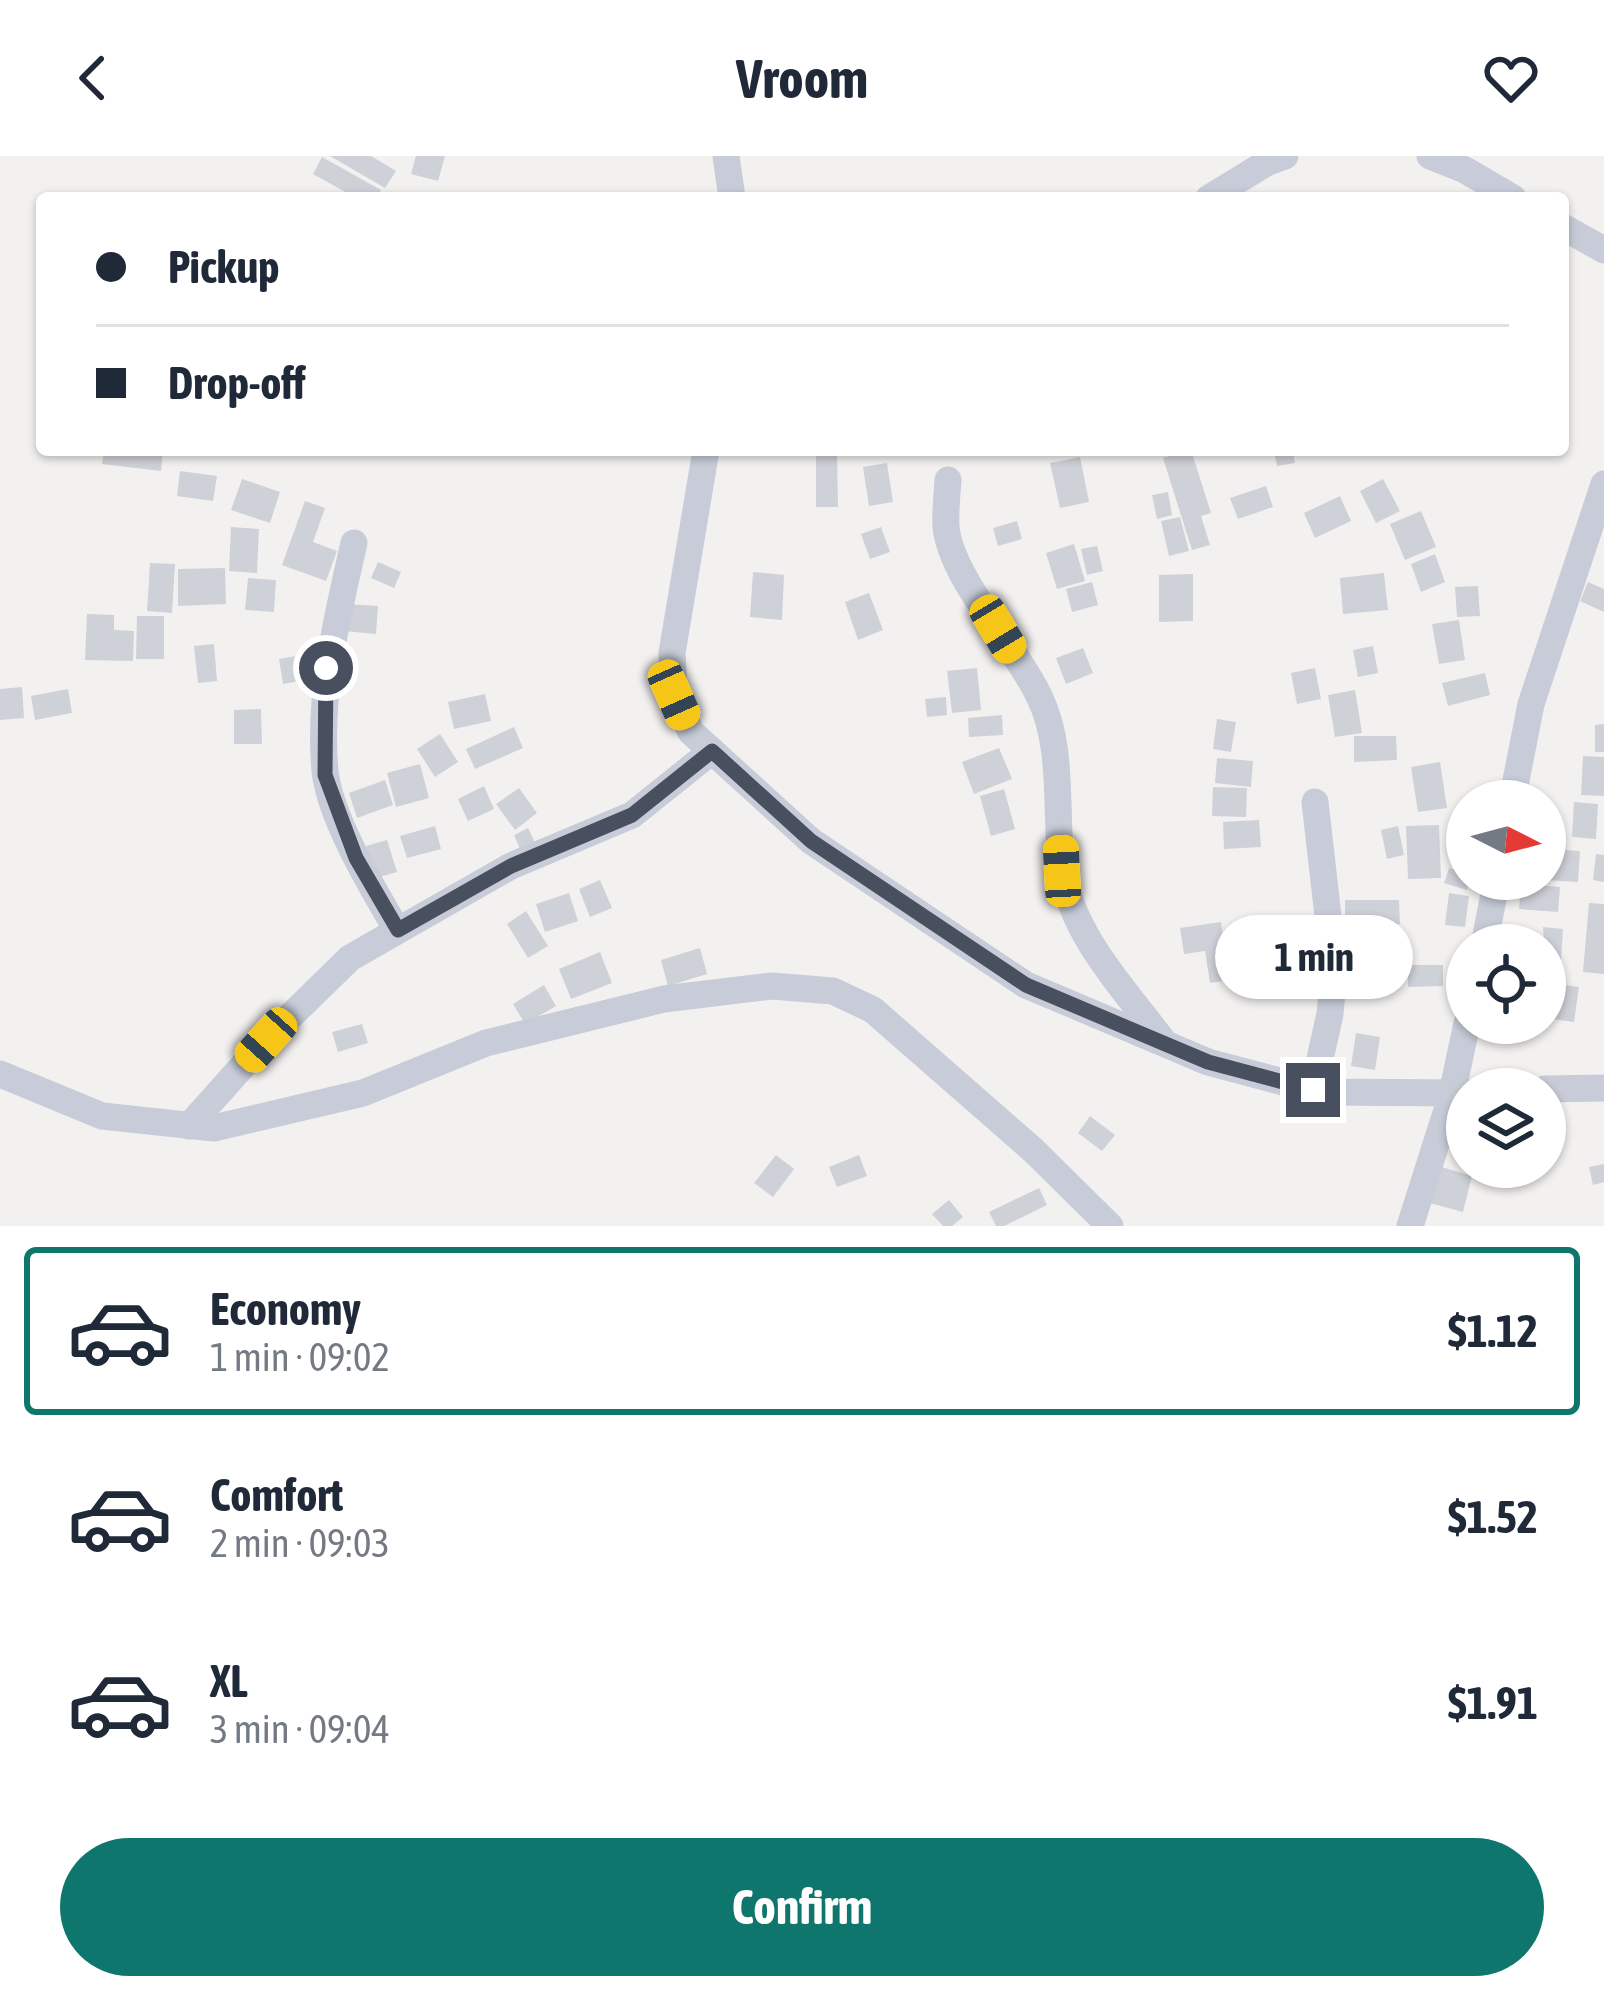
<!DOCTYPE html>
<html lang="en">
<head>
<meta charset="utf-8">
<style>
  :root { --surface:#fff; --page:#f6f6f7; --text:#1f2937; --muted:#747a83; --line:#e0e1e3; --accent:#0f766e }
  body { margin:0; font-family:"Asap Condensed",sans-serif; background:var(--page); color:var(--text); height:100vh; display:flex; flex-direction:column; font-size:45px; white-space:nowrap }
  * { box-sizing:border-box; margin:0 }
  p { font-size:39px; color:var(--muted) }
  .icon { flex:none; width:66px; height:66px; fill:none; stroke:currentColor; stroke-width:2; stroke-linecap:round; stroke-linejoin:round }
  .map { position:relative; height:1070px; overflow:hidden }
  .panel { display:flex; flex-direction:column; background:var(--surface); flex:1 }
  .panel>* { flex:none }
  .hud { position:absolute; left:36px; top:36px; width:1533px; height:264px; border-radius:12px; box-shadow:0 3px 9px #0004; display:grid; align-content:center; height:264px; padding:0 60px; background:var(--surface) }
  .needle { width:78px; rotate:96deg }
  .buttons { position:absolute; left:1446px; top:624px; display:grid; gap:24px }
  .buttons a { display:grid; place-items:center; width:120px; height:120px; border-radius:50%; background:var(--surface); box-shadow:0 3px 9px #0004; font-size:60px }
  .end { position:absolute; width:54px; height:54px; margin:-27px; border:15px solid #484f5e; background:#fff; box-shadow:0 0 0 6px #fff }
  .from { border-radius:50% }
  .bubble { position:absolute; height:84px; border-radius:42px; background:var(--surface); box-shadow:0 3px 9px #0004; font-size:39px; font-weight:700; line-height:84px; text-align:center }
  .car { position:absolute; width:36px; height:72px; margin:-36px -18px; border-radius:15px; box-shadow:0 0 9px 3px #0007; background:linear-gradient(#f5c518 24%,#345 0 40%,#f5c518 0 76%,#345 0 86%,#f5c518 0) }
  .hud b { display:flex; align-items:center; gap:42px; height:114px; font-size:45px }
  .hud b+b { border-top:3px solid var(--line) }
  .hud i { width:30px; height:30px; background:var(--text) }
  ul { padding:21px 0 0; list-style:none }
  li { display:flex; align-items:center; gap:36px; height:168px; margin:0 24px 18px; padding:0 36px; border:6px solid transparent; border-radius:12px }
  li div { flex:1 }
  li b { display:block; font-size:45px }
  li em { font-style:normal; font-weight:700 }
  li.active { border-color:var(--accent) }
  li>.icon { width:108px; height:108px; stroke-width:1.5 }
  .cta { display:flex; gap:24px; margin-top:auto; padding:24px 60px }
  .cta a { flex:1; height:138px; border-radius:72px; background:var(--accent); color:#fff; font-size:48px; font-weight:700; line-height:138px; text-align:center }
  header { display:flex; justify-content:space-between; align-items:center; height:156px; padding:0 60px; background:var(--surface); font-size:54px; font-weight:700 }
  .map>svg:first-child { display:block }
  .building { fill:#cfd1d8 }
  .lines { fill:none; stroke-linecap:round; stroke-linejoin:round }
  .minor { stroke:#c7ccd8; stroke-width:27 }
  .route { stroke:#484f5e; stroke-width:15 }
</style>
</head>
<body>
<header><svg class="icon" aria-label="back" viewBox="0 0 24 24"><path d="M15 5l-7 7 7 7"/></svg>Vroom<svg class="icon" aria-label="heart" viewBox="0 0 24 24"><path d="M12 20l-8-8c-3-5 5-10 8-4 3-6 11-1 8 4z"/></svg></header>
<div class="map">
<svg width="1604" height="1070" viewBox="0 0 1604 1070">
  <rect width="100%" height="100%" fill="#f3f1f0"/>
  <g class="building">
    <polygon points="330,0 371,0 396,15 385,32"/>
    <polygon points="416,0 445,0 438,25 411,18"/>
    <polygon points="322,1 381,34 377,42 356,42 313,18"/>
    <polygon points="104,294 163,294 161,315 102,308"/>
    <polygon points="816,294 837,294 838,351 816,351"/>
    <polygon points="1191,294 1211,357 1201,360 1210,389 1192,394 1163,302"/>
    <polygon points="1274,294 1293,294 1295,307 1277,310"/>
    <polygon points="1080,301 1089,346 1060,352 1050,307"/>
    <polygon points="887,307 893,346 869,350 863,311"/>
    <polygon points="180,315 217,320 213,345 177,340"/>
    <polygon points="242,323 280,336 270,367 231,354"/>
    <polygon points="1383,323 1400,355 1376,367 1360,335"/>
    <polygon points="1266,330 1273,351 1238,363 1230,342"/>
    <polygon points="1168,336 1172,359 1157,363 1152,339"/>
    <polygon points="1340,340 1351,365 1315,382 1304,357"/>
    <polygon points="305,345 325,352 313,386 337,395 326,425 282,409"/>
    <polygon points="1421,355 1436,391 1405,404 1390,368"/>
    <polygon points="1180,361 1189,395 1169,400 1161,365"/>
    <polygon points="1017,365 1022,383 998,390 993,372"/>
    <polygon points="231,371 259,373 257,417 229,415"/>
    <polygon points="881,371 890,396 870,403 861,378"/>
    <polygon points="1074,388 1085,425 1057,433 1046,397"/>
    <polygon points="1097,390 1103,415 1087,419 1081,393"/>
    <polygon points="1435,398 1445,426 1421,436 1411,408"/>
    <polygon points="378,406 401,416 394,432 371,422"/>
    <polygon points="150,407 175,408 172,457 147,455"/>
    <polygon points="225,412 226,448 178,450 178,413"/>
    <polygon points="753,416 784,419 782,464 750,461"/>
    <polygon points="1384,417 1388,454 1343,458 1340,422"/>
    <polygon points="1193,418 1193,465 1159,466 1159,419"/>
    <polygon points="248,422 276,424 274,456 245,454"/>
    <polygon points="1092,426 1098,449 1072,456 1066,433"/>
    <polygon points="1588,426 1604,433 1604,456 1580,445"/>
    <polygon points="1478,430 1480,460 1457,461 1455,431"/>
    <polygon points="869,437 883,474 858,484 845,446"/>
    <polygon points="346,448 378,450 376,478 344,475"/>
    <polygon points="87,458 114,459 114,474 134,475 133,505 85,504"/>
    <polygon points="137,460 164,460 164,503 136,503"/>
    <polygon points="1459,464 1465,504 1439,508 1432,468"/>
    <polygon points="214,488 217,525 198,527 194,490"/>
    <polygon points="1373,490 1378,517 1358,521 1353,494"/>
    <polygon points="1083,492 1093,517 1066,528 1056,502"/>
    <polygon points="313,497 317,522 283,528 279,503"/>
    <polygon points="977,512 981,554 952,557 947,515"/>
    <polygon points="1315,512 1321,543 1297,548 1291,517"/>
    <polygon points="1485,517 1490,539 1448,550 1442,527"/>
    <polygon points="22,531 24,562 0,564 0,533"/>
    <polygon points="68,533 72,557 35,564 31,540"/>
    <polygon points="1355,534 1362,577 1335,581 1328,539"/>
    <polygon points="485,538 491,565 454,573 448,546"/>
    <polygon points="946,541 947,559 927,561 925,543"/>
    <polygon points="261,553 262,588 234,588 234,554"/>
    <polygon points="1002,559 1003,579 969,581 968,562"/>
    <polygon points="1217,563 1236,566 1231,596 1213,593"/>
    <polygon points="1604,568 1604,596 1595,596 1595,569"/>
    <polygon points="514,571 523,592 475,613 466,593"/>
    <polygon points="440,578 458,606 435,621 417,593"/>
    <polygon points="1354,580 1396,580 1397,604 1354,606"/>
    <polygon points="999,592 1012,623 974,638 962,606"/>
    <polygon points="1583,600 1604,601 1604,640 1581,639"/>
    <polygon points="1217,602 1253,605 1251,631 1215,627"/>
    <polygon points="1440,606 1447,652 1418,656 1411,611"/>
    <polygon points="420,608 429,642 396,651 387,617"/>
    <polygon points="385,624 393,649 357,662 349,637"/>
    <polygon points="484,630 494,653 468,665 458,643"/>
    <polygon points="1213,631 1247,632 1246,661 1212,660"/>
    <polygon points="519,632 537,657 515,674 496,648"/>
    <polygon points="1004,633 1015,673 991,680 980,640"/>
    <polygon points="1574,646 1598,648 1596,683 1572,681"/>
    <polygon points="1259,664 1261,691 1224,693 1223,666"/>
    <polygon points="1439,669 1441,722 1408,723 1406,670"/>
    <polygon points="435,670 441,693 407,702 400,680"/>
    <polygon points="1398,670 1404,699 1387,703 1381,674"/>
    <polygon points="528,672 538,693 523,700 514,679"/>
    <polygon points="387,684 397,716 376,722 366,690"/>
    <polygon points="1548,693 1580,695 1578,726 1545,724"/>
    <polygon points="1596,698 1604,699 1604,726 1593,724"/>
    <polygon points="1449,712 1467,717 1470,723 1467,734 1444,727"/>
    <polygon points="600,724 612,752 590,761 579,733"/>
    <polygon points="1521,728 1560,731 1558,756 1519,753"/>
    <polygon points="569,737 578,765 545,776 536,748"/>
    <polygon points="1449,737 1469,740 1465,771 1445,769"/>
    <polygon points="1345,744 1399,744 1400,768 1345,769"/>
    <polygon points="1589,747 1604,748 1604,818 1583,816"/>
    <polygon points="526,755 548,790 528,802 507,768"/>
    <polygon points="1285,760 1289,779 1259,785 1256,766"/>
    <polygon points="1221,766 1229,824 1210,827 1205,795 1184,798 1180,772"/>
    <polygon points="1543,771 1563,773 1561,805 1545,805"/>
    <polygon points="700,792 707,818 668,830 661,804"/>
    <polygon points="600,796 612,827 571,843 559,813"/>
    <polygon points="1408,809 1443,809 1443,830 1408,831"/>
    <polygon points="1545,826 1579,831 1574,866 1545,862"/>
    <polygon points="544,829 556,850 525,868 513,848"/>
    <polygon points="362,868 368,887 338,896 332,876"/>
    <polygon points="1356,877 1380,881 1375,914 1351,910"/>
    <polygon points="1090,960 1115,979 1102,995 1078,977"/>
    <polygon points="776,999 794,1013 773,1041 754,1027"/>
    <polygon points="859,999 867,1020 837,1031 829,1011"/>
    <polygon points="1604,1008 1604,1026 1593,1029 1589,1011"/>
    <polygon points="1435,1009 1472,1020 1463,1056 1426,1046"/>
    <polygon points="1039,1032 1047,1049 1004,1070 996,1070 989,1056"/>
    <polygon points="949,1044 963,1061 952,1070 943,1070 932,1058"/>
  </g>
  <g class="lines">
    <g class="minor">
      <polyline points="726,0 732,42"/>
      <polyline points="1430,0 1465,14 1513,42"/>
      <polyline points="1209,42 1268,6 1285,0"/>
      <polyline points="1563,71 1604,94"/>
      <polyline points="706,294 672,497 674,539 691,576 811,685 1026,829 1208,906 1321,936 1467,937"/>
      <path d="M948,324C947,339 945,356 946,371C951,422 1016,491 1039,540C1065,592 1054,658 1062,713C1072,780 1125,834 1164,886"/>
      <path d="M354,387C337,462 318,537 325,615C330,662 373,733 397,774"/>
      <polyline points="1512,645 1531,548 1604,328"/>
      <polyline points="1484,789 1497,723"/>
      <polyline points="0,918 102,960 214,972 363,937 486,887 664,843 772,830 833,835 873,854 1033,994 1110,1070"/>
      <polyline points="1545,933 1604,932"/>
      <polyline points="1313,934 1330,858 1334,813 1315,646"/>
      <polyline points="189,970 266,884 350,802 511,710 632,659 712,595"/>
      <polyline points="1410,1070 1452,938 1467,867"/>
    </g>
  </g>
  <g class="lines">
    <polyline class="route" points="326,512 325,619 356,702 398,774 511,710 632,659 712,595 811,685 1026,829 1208,906 1313,934"/>
  </g>
</svg>
<div class="buttons">
<a><svg class="needle" viewBox="-14 -14 28 28"><path d="M0-13l5 13h-10z" fill="#e53935"/><path d="M0 13l5-13h-10z" fill="#747a83"/></svg></a>
<a><svg class="icon" aria-label="locate" viewBox="0 0 24 24"><circle cx="12" cy="12" r="6"/><path d="M12 2v4M12 18v4M2 12h4M18 12h4"/></svg></a>
<a><svg class="icon" aria-label="layers" viewBox="0 0 24 24"><path d="M12 4l9 5-9 5-9-5zM3 14l9 5 9-5"/></svg></a>
</div>
<i class="end from" style="left:326px;top:512px"></i>
<i class="end" style="left:1313px;top:934px"></i>
<div class="bubble" style="left:1215px;top:759px;width:198px">1 min</div>
<i class="car" style="left:998px;top:473px;rotate:149deg"></i>
<i class="car" style="left:674px;top:539px;rotate:156deg"></i>
<i class="car" style="left:1062px;top:715px;rotate:357deg"></i>
<i class="car" style="left:266px;top:884px;rotate:222deg"></i>
<div class="hud">
<b><i class="from"></i>Pickup</b>
<b><i></i>Drop-off</b>
</div>
</div>
<section class="panel">
<ul>
<li class="active"><svg class="icon" aria-label="car" viewBox="0 0 24 24"><path d="M5 17H2v-5l4-1 3-4h7l3 4 3 1v5h-3M9 17h6M6 11h13"/><circle cx="7" cy="17" r="2"/><circle cx="17" cy="17" r="2"/></svg><div><b>Economy</b><p>1 min · 09:02</p></div><em>$1.12</em></li>
<li><svg class="icon" aria-label="car" viewBox="0 0 24 24"><path d="M5 17H2v-5l4-1 3-4h7l3 4 3 1v5h-3M9 17h6M6 11h13"/><circle cx="7" cy="17" r="2"/><circle cx="17" cy="17" r="2"/></svg><div><b>Comfort</b><p>2 min · 09:03</p></div><em>$1.52</em></li>
<li><svg class="icon" aria-label="car" viewBox="0 0 24 24"><path d="M5 17H2v-5l4-1 3-4h7l3 4 3 1v5h-3M9 17h6M6 11h13"/><circle cx="7" cy="17" r="2"/><circle cx="17" cy="17" r="2"/></svg><div><b>XL</b><p>3 min · 09:04</p></div><em>$1.91</em></li>
</ul>
<div class="cta"><a>Confirm</a></div>
</section>
</body>
</html>
